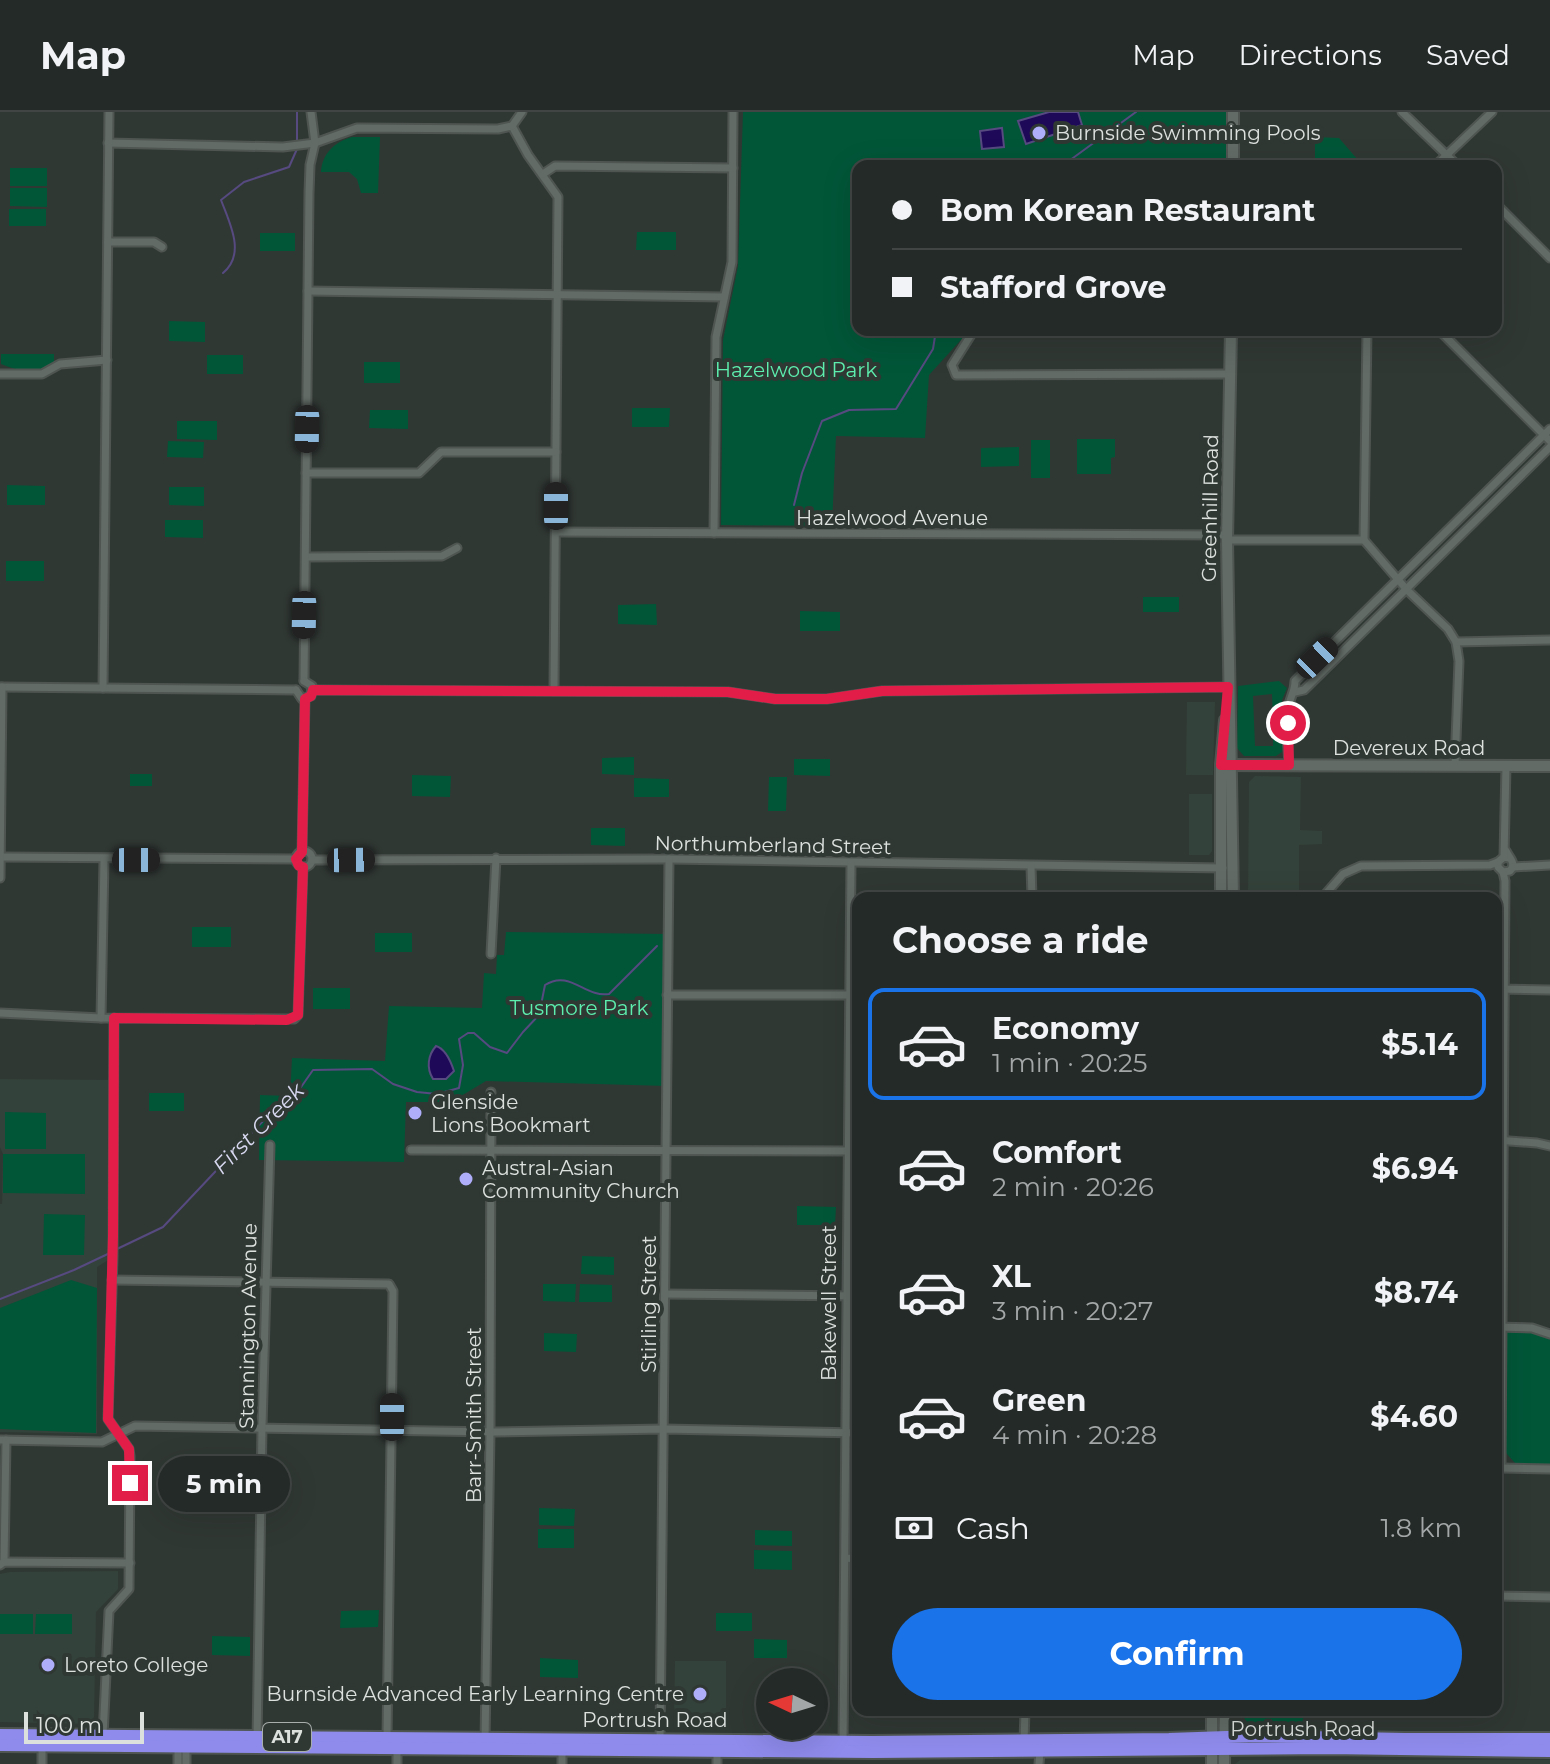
<!DOCTYPE html>
<html lang="en">
<head>
<meta charset="utf-8">
<style>
  :root { --surface:#242a27; --page:#303633; --text:#f1f3f6; --muted:#a3a7a7; --line:#414644; --accent:#1a73e8 }
  body { margin:0; font-family:Montserrat,sans-serif; background:var(--page); color:var(--text); height:100vh; display:flex; flex-direction:column; font-size:30px; white-space:nowrap }
  * { box-sizing:border-box; margin:0 }
  p { font-size:26px; color:var(--muted) }
  .icon { flex:none; width:44px; height:44px; fill:none; stroke:currentColor; stroke-width:2; stroke-linecap:round; stroke-linejoin:round }
  .map { position:relative; flex:1; overflow:hidden }
  .panel { position:absolute; left:852px; top:780px; width:650px; height:824px; display:flex; flex-direction:column; background:var(--surface); border-radius:16px; box-shadow:0 8px 32px #0002,0 0 0 2px var(--line) }
  .panel>* { flex:none }
  .top-card { position:absolute; left:852px; top:48px; width:650px; height:176px; border-radius:16px; box-shadow:0 8px 32px #0002,0 0 0 2px var(--line); display:grid; align-content:center; height:176px; padding:0 40px; background:var(--surface) }
  .needle { width:52px; rotate:274deg }
  .fabs { position:absolute; left:756px; top:1556px; display:grid; gap:16px }
  .fabs a { display:grid; place-items:center; width:72px; height:72px; border-radius:50%; background:var(--surface); box-shadow:0 8px 32px #0002,0 0 0 2px var(--line); font-size:40px }
  .scale { position:absolute; left:24px; bottom:20px; width:120px; box-sizing:border-box; padding-left:8px; border:4px solid #dce1de; border-top:0; font-size:22px; line-height:28px; white-space:nowrap; color:#dce1de; -webkit-text-stroke:6px #303834; paint-order:stroke }
  .end { position:absolute; width:36px; height:36px; margin:-18px; border:10px solid #e11d48; background:#fff; box-shadow:0 0 0 4px #fff }
  .from { border-radius:50% }
  .bubble { position:absolute; height:56px; border-radius:28px; background:var(--surface); box-shadow:0 8px 32px #0002,0 0 0 2px var(--line); font-size:26px; font-weight:700; line-height:56px; text-align:center }
  .car { position:absolute; width:24px; height:48px; margin:-24px -12px; border-radius:10px; box-shadow:0 0 6px 2px #0007; background:linear-gradient(#222 24%,#8ab4d8 0 40%,#222 0 76%,#8ab4d8 0 86%,#222 0) }
  .top-card b { display:flex; align-items:center; gap:28px; height:76px; font-size:30px }
  .top-card b+b { border-top:2px solid var(--line) }
  .top-card i { width:20px; height:20px; background:var(--text) }
  ul { padding:0; list-style:none }
  li { display:flex; align-items:center; gap:24px; height:112px; margin:0 16px 12px; padding:0 24px; border:4px solid transparent; border-radius:16px }
  li div { flex:1 }
  li b { display:block; font-size:30px }
  li em { font-style:normal; font-weight:700 }
  li.selected { border-color:var(--accent) }
  li>.icon { width:72px; height:72px; stroke-width:1.5 }
  h2 { padding:0 40px; font-size:36px; line-height:96px }
  .pay { display:flex; align-items:center; gap:20px; height:88px; padding:0 40px; font-size:30px }
  .pay p { margin-inline-start:auto }
  .button { display:flex; gap:16px; margin-top:auto; padding:16px 40px }
  .button a { flex:1; height:92px; border-radius:48px; background:var(--accent); color:#fff; font-size:32px; font-weight:700; line-height:92px; text-align:center }
  header { display:flex; align-items:center; gap:48px; box-sizing:border-box; height:112px; padding:0 40px; background:var(--surface); border-bottom:2px solid var(--line) }
  header strong { font-size:38px }
  nav { display:flex; gap:44px; margin-inline-start:auto; font-size:28px }
  .map>svg:first-child { display:block }
  .built { fill:#33423a }
  .green { fill:#025638 }
  .water { fill:#1d0958; stroke:#564a80; stroke-width:2 }
  .lines { fill:none; stroke-linecap:round; stroke-linejoin:round }
  .stream { stroke:#564a80; stroke-width:2 }
  .street-casing { stroke:#4f5652; stroke-width:11 }
  .secondary-casing { stroke:#4f5652; stroke-width:14 }
  .highway-casing { stroke:#4f5652; stroke-width:16 }
  .street { stroke:#626b66; stroke-width:7 }
  .secondary { stroke:#626b66; stroke-width:10 }
  .highway { stroke:#8e8bec; stroke-width:12 }
  .route { stroke:#e11d48; stroke-width:10 }
  .poi-dot { fill:#aeaefa; stroke:#303834; stroke-width:3 }
  .labels { text-anchor:middle; stroke-width:8; stroke-linejoin:round; paint-order:stroke }
  .shield { fill:#303834; stroke:#a8aeab; stroke-width:2 }
  .shield-label { font-size:18px; font-weight:bold; fill:#dce1de }
  .poi-label { font-size:20px; fill:#dce1de; stroke:#303834; text-anchor:start }
  .park-label { font-size:20px; fill:#5cefae; stroke:#303834 }
  .street-label { font-size:20px; fill:#dce1de; stroke:#303834 }
  .water-label { font-size:22px; font-style:italic; fill:#d8d9f0; stroke:#303834 }
</style>
</head>
<body>
<header>
<strong>Map</strong>
<nav><a>Map</a><a>Directions</a><a>Saved</a></nav>
</header>
<div class="map">
<svg width="1550" height="1652" viewBox="0 0 1550 1652">
  <rect width="100%" height="100%" fill="#303834"/>
  <g class="built">
    <polygon points="1187,590 1215,590 1213,663 1186,663"/>
    <polygon points="1255,664 1301,665 1300,718 1322,719 1322,732 1299,733 1299,786 1248,786 1249,670"/>
    <polygon points="1189,682 1212,682 1212,739 1209,743 1189,743"/>
    <polygon points="0,967 113,968 113,1145 97,1155 97,1322 0,1320 0,1092 2,1092 3,1042 0,1035"/>
    <polygon points="118,1459 118,1477 96,1500 94,1605 89,1612 0,1610 0,1462 10,1460"/>
    <polygon points="675,1549 726,1549 726,1616 674,1615"/>
    <polygon points="1240,1648 1550,1648 1550,1652 1235,1652"/>
  </g>
  <g class="green">
    <polygon points="743,0 1227,0 1227,54 858,54 858,218 970,218 929,263 925,326 836,324 832,414 721,413 723,228 738,154"/>
    <path d="M352,25H380L378,81H361L357,67L349,60H321C322,42 334,30 352,25Z"/>
    <polygon points="1315,25 1339,26 1358,48 1352,54 1315,54"/>
    <rect x="10" y="56" width="37" height="18"/>
    <polygon points="10,76 47,76 47,95 10,94"/>
    <rect x="9" y="97" width="37" height="17"/>
    <polygon points="637,120 676,120 676,138 636,138"/>
    <rect x="260" y="121" width="35" height="18"/>
    <polygon points="169,209 205,210 205,230 169,229"/>
    <path d="M1,242H54V251C38,263 19,260 1,252Z"/>
    <rect x="207" y="243" width="36" height="19"/>
    <rect x="364" y="250" width="36" height="21"/>
    <polygon points="632,296 670,296 669,315 632,315"/>
    <polygon points="370,298 408,298 408,317 369,316"/>
    <polygon points="177,309 217,309 217,328 177,327"/>
    <polygon points="1077,327 1115,327 1115,345 1111,346 1111,362 1077,362"/>
    <rect x="1031" y="328" width="19" height="38"/>
    <polygon points="168,329 204,330 203,346 167,345"/>
    <polygon points="1019,335 1019,354 981,355 981,336"/>
    <polygon points="7,373 45,374 45,393 7,393"/>
    <polygon points="169,375 204,375 204,394 169,393"/>
    <polygon points="165,408 203,408 203,426 165,425"/>
    <rect x="6" y="449" width="38" height="20"/>
    <rect x="1143" y="485" width="36" height="15"/>
    <polygon points="656,492 657,513 618,512 618,493"/>
    <polygon points="800,499 840,500 840,519 800,519"/>
    <polygon points="1279,569 1287,576 1282,588 1283,607 1273,608 1272,582 1253,584 1255,634 1273,634 1273,618 1283,617 1282,640 1276,644 1244,644 1237,636 1238,574"/>
    <polygon points="634,645 634,663 602,662 602,646"/>
    <polygon points="794,647 830,647 830,664 794,663"/>
    <rect x="130" y="662" width="22" height="12"/>
    <polygon points="412,663 451,664 450,685 412,684"/>
    <polygon points="769,665 787,665 786,699 768,699"/>
    <polygon points="634,666 669,667 669,685 634,685"/>
    <polygon points="591,716 625,716 625,734 591,733"/>
    <rect x="192" y="815" width="39" height="20"/>
    <polygon points="506,820 668,822 667,974 486,969 451,990 406,990 404,1050 259,1048 260,983 290,984 292,946 385,949 389,894 482,896 484,861 496,862 497,843 504,843"/>
    <rect x="375" y="821" width="37" height="19"/>
    <rect x="313" y="876" width="37" height="21"/>
    <rect x="149" y="981" width="35" height="18"/>
    <polygon points="5,1000 46,1001 46,1037 5,1037"/>
    <polygon points="3,1042 85,1042 85,1082 3,1081"/>
    <polygon points="797,1094 836,1095 835,1113 797,1113"/>
    <polygon points="44,1102 85,1103 84,1143 43,1143"/>
    <polygon points="582,1144 614,1145 614,1163 581,1162"/>
    <polygon points="71,1168 97,1176 96,1321 0,1317 0,1196"/>
    <polygon points="543,1172 576,1172 575,1190 543,1189"/>
    <polygon points="580,1172 612,1173 612,1190 579,1190"/>
    <polygon points="1506,1219 1529,1219 1550,1227 1550,1353 1516,1352 1506,1341"/>
    <polygon points="544,1221 577,1222 576,1240 544,1239"/>
    <polygon points="210,1369 249,1370 249,1387 210,1386"/>
    <polygon points="539,1396 575,1397 574,1414 539,1413"/>
    <rect x="538" y="1417" width="36" height="19"/>
    <polygon points="755,1418 792,1419 792,1434 755,1433"/>
    <polygon points="754,1438 792,1439 792,1458 754,1457"/>
    <polygon points="379,1498 378,1515 340,1516 341,1499"/>
    <rect x="716" y="1501" width="36" height="18"/>
    <rect x="0" y="1502" width="33" height="20"/>
    <polygon points="36,1502 72,1502 72,1522 35,1522"/>
    <polygon points="212,1524 250,1525 250,1544 212,1543"/>
    <polygon points="754,1527 787,1528 787,1546 754,1546"/>
    <polygon points="540,1546 578,1548 578,1566 540,1565"/>
    <polygon points="1241,1598 1256,1598 1261,1605 1270,1598 1305,1598 1305,1612 1248,1611 1241,1602"/>
  </g>
  <g class="water">
    <polygon points="1049,0 1078,0 1082,13 1026,32 1018,9"/>
    <polygon points="1002,16 1004,35 982,37 980,19"/>
    <path d="M436,934C446,937 451,950 454,959L446,967H433C426,956 428,943 436,934Z"/>
  </g>
  <g class="lines">
    <g class="stream">
      <polyline points="297,31 297,0"/>
      <polyline points="1062,54 1136,0"/>
      <path d="M223,161C246,142 230,112 221,88L244,70L289,55L297,37"/>
      <polyline points="794,393 802,361 822,309 849,298 896,297 933,237 936,218"/>
      <path d="M117,1137L163,1115L264,1008L292,988L313,958L372,957L393,972L417,980L437,982L459,976L463,953L459,927L468,921H474L490,935L507,941L523,920L539,903L545,873C570,857 585,886 609,882L657,834"/>
      <polyline points="0,1187 74,1158 112,1140"/>
    </g>
    <g class="street-casing">
      <g id="street">
        <polyline points="1402,0 1458,54"/>
        <polyline points="512,14 528,43 558,85 554,577"/>
        <polyline points="108,31 283,35 315,31 357,16 498,17 512,14 522,0"/>
        <polyline points="1435,54 1492,0"/>
        <polyline points="543,62 555,54 733,56"/>
        <polyline points="1496,92 1550,146"/>
        <polyline points="108,130 154,130 162,135"/>
        <polyline points="308,179 724,185"/>
        <polyline points="974,218 952,253 956,263 1230,262"/>
        <polyline points="1439,218 1550,329"/>
        <polyline points="0,262 42,262 60,252 107,248"/>
        <polyline points="306,361 419,361 441,340 556,340"/>
        <polyline points="556,420 1227,423"/>
        <polyline points="714,421 716,225 732,150 733,0"/>
        <polyline points="1227,428 1364,428 1407,478 1448,517 1456,530 1459,549 1455,654"/>
        <polyline points="1364,428 1367,218"/>
        <polyline points="306,445 442,444 457,436"/>
        <polyline points="1456,530 1550,528"/>
        <polyline points="304,569 309,81 310,53 315,31 311,0"/>
        <polyline points="0,575 296,578"/>
        <polyline points="103,576 109,0"/>
        <polyline points="296,578 302,587 311,584 312,574 304,569"/>
        <polyline points="313,578 728,580 775,587 827,587 882,579 1228,575"/>
        <polyline points="1295,580 1304,578 1550,335"/>
        <path d="M1289,653C1288,634 1285,612 1289,594C1290,584 1295,580 1295,569L1550,317"/>
        <path d="M1506,739C1509,746 1517,751 1510,759L1503,760L1498,755V750L1504,745L1509,746"/>
        <circle cx="304" cy="747" r="8"/>
        <polyline points="302,740 305,587"/>
        <polyline points="0,745 296,747"/>
        <polyline points="1504,745 1506,654"/>
        <polyline points="312,748 669,747 1223,756"/>
        <polyline points="1031,754 1032,786"/>
        <polyline points="1513,755 1550,753"/>
        <polyline points="0,766 2,575"/>
        <polyline points="1322,786 1343,762 1361,754 1490,753 1498,750"/>
        <polyline points="491,842 496,746"/>
        <polyline points="1496,877 1550,878"/>
        <polyline points="667,883 849,883"/>
        <polyline points="0,901 101,906 294,907 298,903 303,755"/>
        <polyline points="101,906 104,748"/>
        <polyline points="1496,1028 1537,1031 1550,1034"/>
        <polyline points="411,1038 858,1039"/>
        <polyline points="112,1168 389,1172 393,1179 387,1626"/>
        <polyline points="665,1182 858,1184"/>
        <polyline points="1496,1215 1532,1216 1550,1222"/>
        <polyline points="0,1328 102,1330 135,1314 494,1320 664,1317 858,1321"/>
        <polyline points="1501,1356 1505,769 1503,760"/>
        <polyline points="1501,1356 1550,1357"/>
        <polyline points="845,1446 858,1447"/>
        <polyline points="4,1450 6,1328"/>
        <polyline points="0,1453 4,1450 130,1451"/>
        <polyline points="1496,1484 1550,1485"/>
        <polyline points="103,1624 109,1499 129,1477 130,1344 129,1337 108,1307 113,1145 114,906"/>
        <polyline points="257,1629 262,1315 270,1033"/>
        <polyline points="660,1629 669,747"/>
        <polyline points="485,1630 490,1320 491,980"/>
        <polyline points="843,1630 851,751"/>
        <polyline points="1024,1630 1025,1598"/>
        <polyline points="186,1631 186,1652"/>
        <polyline points="178,1634 178,1652"/>
        <polyline points="42,1652 42,1630"/>
        <polyline points="397,1652 397,1636"/>
        <polyline points="562,1652 562,1634"/>
        <polyline points="717,1652 717,1639"/>
        <polyline points="1039,1652 1040,1639"/>
      </g>
    </g>
    <g class="secondary-casing">
      <g id="secondary">
        <polyline points="1233,54 1233,0"/>
        <polyline points="1231,218 1227,428 1233,786"/>
        <polyline points="1221,653 1550,654"/>
        <polyline points="1221,786 1221,653 1225,608"/>
        <polyline points="1212,1598 1212,1652"/>
        <polyline points="1224,1652 1225,1598"/>
      </g>
    </g>
    <g class="highway-casing">
      <g id="highway">
        <polyline points="0,1623 872,1630 1169,1627 1256,1624 1404,1627 1550,1627"/>
        <polyline points="0,1633 873,1640 1329,1636 1550,1639"/>
      </g>
    </g>
    <use href="#street" class="street"/>
    <use href="#secondary" class="secondary"/>
    <use href="#highway" class="highway"/>
  </g>
  <g class="lines">
    <polyline class="route" points="130,1371 129,1337 108,1307 113,1124 114,906 287,908 298,903 303,755 299,754 296,747 302,740 305,587 311,584 313,578 728,580 775,587 827,587 882,579 1228,575 1221,653 1289,653 1288,611"/>
  </g>
  <g class="poi-dot">
    <circle cx="1039" cy="21" r="8"/>
    <circle cx="415" cy="1001" r="8"/>
    <circle cx="466" cy="1067" r="8"/>
    <circle cx="48" cy="1553" r="8"/>
    <circle cx="700" cy="1582" r="8"/>
  </g>
  <g class="labels">
    <rect class="shield" x="263" y="1611" width="48" height="28" rx="6"/>
    <g class="shield-label">
      <text x="287" y="1631">A17</text>
    </g>
    <g class="poi-label">
      <text x="1055" y="28">Burnside Swimming Pools</text>
      <text x="431" y="997">Glenside<tspan x="431" dy="23">Lions Bookmart</tspan></text>
      <text x="482" y="1063">Austral-Asian<tspan x="482" dy="23">Community Church</tspan></text>
      <text x="64" y="1560">Loreto College</text>
      <text x="684" y="1589" text-anchor="end">Burnside Advanced Early Learning Centre</text>
    </g>
    <g class="park-label">
      <text x="796" y="265">Hazelwood Park</text>
      <text x="579" y="903">Tusmore Park</text>
    </g>
    <g class="street-label">
      <text transform="translate(1210 396) rotate(-89)" y="7">Greenhill Road</text>
      <text x="892" y="413">Hazelwood Avenue</text>
      <text x="1409" y="643">Devereux Road</text>
      <text transform="translate(773 733) rotate(1)" y="7">Northumberland Street</text>
      <text transform="translate(829 1191) rotate(-90)" y="7">Bakewell Street</text>
      <text transform="translate(649 1192) rotate(-90)" y="7">Stirling Street</text>
      <text transform="translate(248 1214) rotate(-89)" y="7">Stannington Avenue</text>
      <text transform="translate(474 1303) rotate(-90)" y="7">Barr-Smith Street</text>
      <text x="655" y="1615">Portrush Road</text>
      <text x="1303" y="1624">Portrush Road</text>
    </g>
    <g class="water-label">
      <text transform="translate(258 1016) rotate(-45)" y="8">First Creek</text>
    </g>
  </g>
</svg>
<div class="fabs">
<a><svg class="needle" viewBox="-14 -14 28 28"><path d="M0-13l5 13h-10z" fill="#e53935"/><path d="M0 13l5-13h-10z" fill="#a3a7a7"/></svg></a>
</div>
<div class="scale">100 m</div>
<i class="end from" style="left:1288px;top:611px"></i>
<i class="end" style="left:130px;top:1371px"></i>
<div class="bubble" style="left:158px;top:1344px;width:132px">5 min</div>
<i class="car" style="left:307px;top:317px;rotate:181deg"></i>
<i class="car" style="left:556px;top:394px;rotate:0deg"></i>
<i class="car" style="left:304px;top:503px;rotate:181deg"></i>
<i class="car" style="left:1317px;top:546px;rotate:46deg"></i>
<i class="car" style="left:136px;top:748px;rotate:90deg"></i>
<i class="car" style="left:351px;top:748px;rotate:89deg"></i>
<i class="car" style="left:392px;top:1305px;rotate:0deg"></i>
<div class="top-card">
<b><i class="from"></i>Bom Korean Restaurant</b>
<b><i></i>Stafford Grove</b>
</div>
<section class="panel">
<h2>Choose a ride</h2>
<ul>
<li class="selected"><svg class="icon" aria-label="car" viewBox="0 0 24 24"><path d="M5 17H2v-5l4-1 3-4h7l3 4 3 1v5h-3M9 17h6M6 11h13"/><circle cx="7" cy="17" r="2"/><circle cx="17" cy="17" r="2"/></svg><div><b>Economy</b><p>1 min · 20:25</p></div><em>$5.14</em></li>
<li><svg class="icon" aria-label="car" viewBox="0 0 24 24"><path d="M5 17H2v-5l4-1 3-4h7l3 4 3 1v5h-3M9 17h6M6 11h13"/><circle cx="7" cy="17" r="2"/><circle cx="17" cy="17" r="2"/></svg><div><b>Comfort</b><p>2 min · 20:26</p></div><em>$6.94</em></li>
<li><svg class="icon" aria-label="car" viewBox="0 0 24 24"><path d="M5 17H2v-5l4-1 3-4h7l3 4 3 1v5h-3M9 17h6M6 11h13"/><circle cx="7" cy="17" r="2"/><circle cx="17" cy="17" r="2"/></svg><div><b>XL</b><p>3 min · 20:27</p></div><em>$8.74</em></li>
<li><svg class="icon" aria-label="car" viewBox="0 0 24 24"><path d="M5 17H2v-5l4-1 3-4h7l3 4 3 1v5h-3M9 17h6M6 11h13"/><circle cx="7" cy="17" r="2"/><circle cx="17" cy="17" r="2"/></svg><div><b>Green</b><p>4 min · 20:28</p></div><em>$4.60</em></li>
</ul>
<div class="pay"><svg class="icon" aria-label="cash" viewBox="0 0 24 24"><path d="M3 7h18v10H3z"/><circle cx="12" cy="12" r="2"/></svg>Cash<p>1.8 km</p></div>
<div class="button"><a>Confirm</a></div>
</section>
</div>
</body>
</html>
